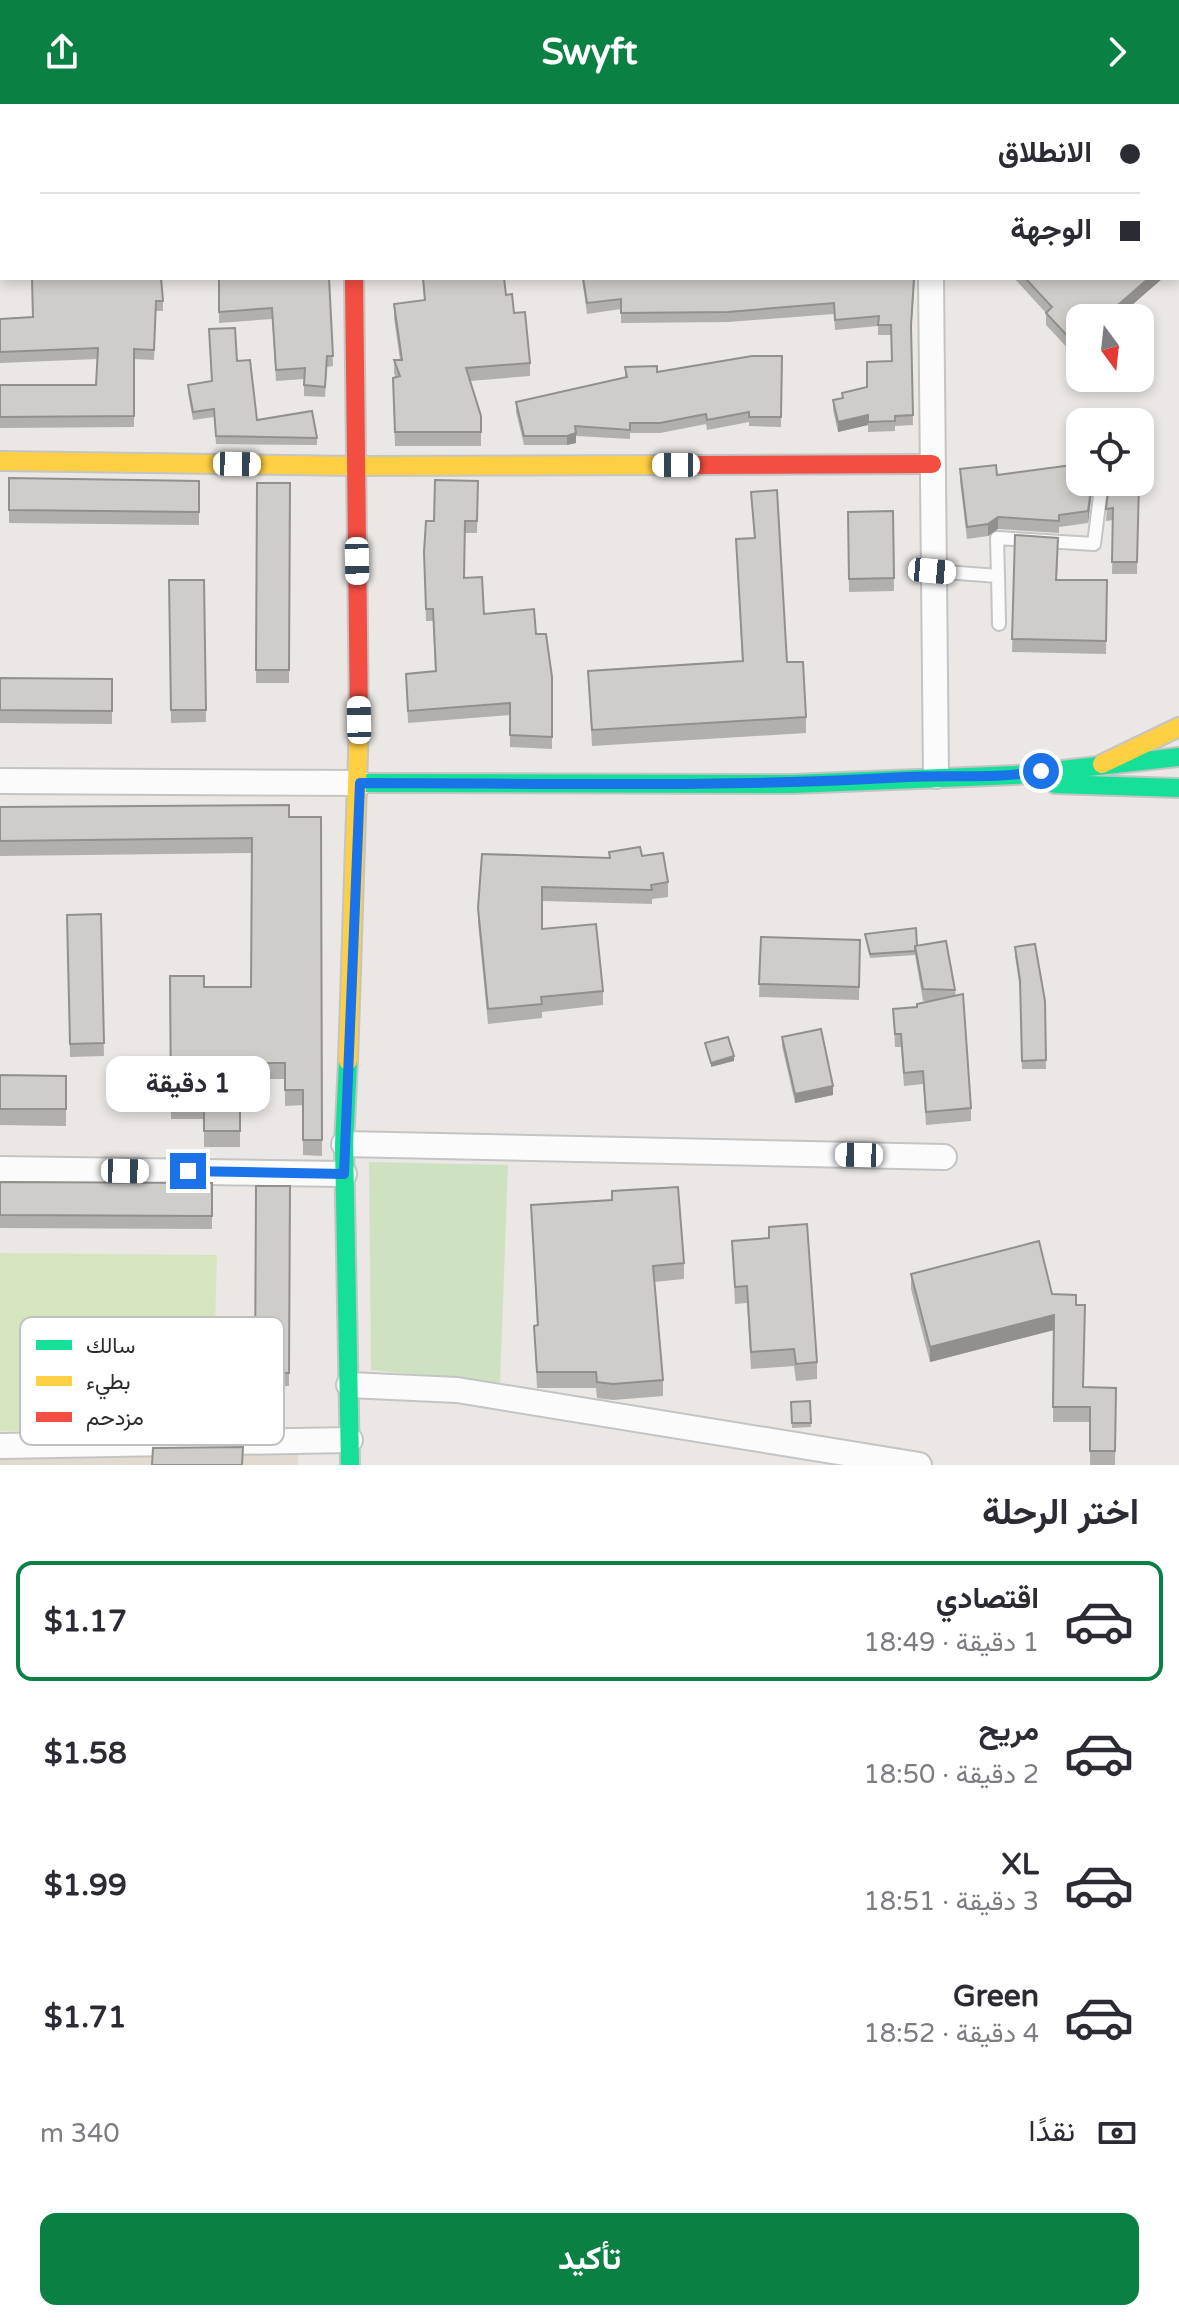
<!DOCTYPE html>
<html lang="ar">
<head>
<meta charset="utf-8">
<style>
  :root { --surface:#fff; --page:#f7f7f7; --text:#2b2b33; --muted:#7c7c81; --line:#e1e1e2; --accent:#0b8043 }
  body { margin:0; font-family:"Varela Round",Vazirmatn,sans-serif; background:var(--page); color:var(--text); direction:rtl; height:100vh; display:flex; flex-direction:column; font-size:30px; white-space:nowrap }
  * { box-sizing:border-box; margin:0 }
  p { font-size:26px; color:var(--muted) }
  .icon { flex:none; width:44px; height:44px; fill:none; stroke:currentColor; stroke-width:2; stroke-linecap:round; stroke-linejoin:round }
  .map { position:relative; height:1361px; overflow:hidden; direction:ltr }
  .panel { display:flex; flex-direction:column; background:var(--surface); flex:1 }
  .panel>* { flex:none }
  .guide { position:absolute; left:0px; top:0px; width:1180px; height:176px; box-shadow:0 4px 12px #0003; direction:rtl; display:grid; align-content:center; height:176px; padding:0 40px; background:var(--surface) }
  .needle { width:52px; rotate:165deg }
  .buttons { position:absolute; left:1066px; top:200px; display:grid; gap:16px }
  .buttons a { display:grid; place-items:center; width:88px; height:88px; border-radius:16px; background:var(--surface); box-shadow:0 4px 12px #0003; font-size:40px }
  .end { position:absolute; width:36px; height:36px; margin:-18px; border:10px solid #1a73e8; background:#fff; box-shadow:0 0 0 4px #fff }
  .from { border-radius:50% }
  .bubble { position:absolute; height:56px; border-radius:16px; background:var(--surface); box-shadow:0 4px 12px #0003; font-size:26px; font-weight:700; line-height:56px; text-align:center; direction:rtl }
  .car { position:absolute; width:24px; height:48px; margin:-24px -12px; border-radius:10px; box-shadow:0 0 6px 2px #0007; background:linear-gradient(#fff 24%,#345 0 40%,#fff 0 76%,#345 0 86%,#fff 0) }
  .guide b { display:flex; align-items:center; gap:28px; height:76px; font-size:30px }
  .guide b+b { border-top:2px solid var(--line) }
  .guide i { width:20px; height:20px; background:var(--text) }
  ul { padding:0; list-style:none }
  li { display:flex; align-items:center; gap:24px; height:120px; margin:0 16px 12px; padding:0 24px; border:4px solid transparent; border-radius:16px }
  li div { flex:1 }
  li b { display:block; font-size:30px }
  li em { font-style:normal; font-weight:700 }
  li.active { border-color:var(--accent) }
  li>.icon { width:72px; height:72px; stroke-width:1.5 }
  h2 { padding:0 40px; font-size:36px; line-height:96px }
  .pay { display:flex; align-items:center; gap:20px; height:88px; padding:0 40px; font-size:30px }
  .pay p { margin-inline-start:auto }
  .action { display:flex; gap:16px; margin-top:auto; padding:16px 40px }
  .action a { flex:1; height:92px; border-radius:16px; background:var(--accent); color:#fff; font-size:32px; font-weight:700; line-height:92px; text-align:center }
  header { display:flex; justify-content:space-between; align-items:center; height:104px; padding:0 40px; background:var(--accent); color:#fff; font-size:36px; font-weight:700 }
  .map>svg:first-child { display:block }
  .education { fill:#e1dad1 }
  .garden { fill:#cee2c1 }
  .pitch { fill:#d7e5bf }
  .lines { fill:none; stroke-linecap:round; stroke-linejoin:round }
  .lane-casing { stroke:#c4c4c4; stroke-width:16 }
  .street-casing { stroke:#c4c4c4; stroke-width:28 }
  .fast-casing { stroke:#c4c4c4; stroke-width:22 }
  .slow-casing { stroke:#c4c4c4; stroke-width:22 }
  .jam-casing { stroke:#c4c4c4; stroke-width:22 }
  .lane { stroke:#fcfbfb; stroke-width:12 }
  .street { stroke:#fcfbfb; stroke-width:24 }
  .fast { stroke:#16e098; stroke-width:18 }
  .slow { stroke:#ffcf43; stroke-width:18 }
  .jam { stroke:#f24e42; stroke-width:18 }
  .wall { fill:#b2b0ae }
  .shaded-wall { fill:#91908d }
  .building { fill:#cfcdca; stroke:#91908d; stroke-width:2 }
  .route { stroke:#1a73e8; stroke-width:10 }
  .key { fill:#fff; stroke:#c0c0c0; stroke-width:2 }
  .key-label { font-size:22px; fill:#2d2d2d }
</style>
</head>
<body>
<header><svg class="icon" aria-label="forward" viewBox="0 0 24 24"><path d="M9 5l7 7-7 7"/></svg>Swyft<svg class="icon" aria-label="share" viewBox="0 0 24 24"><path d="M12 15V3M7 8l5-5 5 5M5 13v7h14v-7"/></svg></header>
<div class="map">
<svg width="1179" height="1361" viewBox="0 0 1179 1361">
  <rect width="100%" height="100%" fill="#eae7e4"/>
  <polygon class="education" points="298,1346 298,1361 0,1361 0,1352"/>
  <polygon class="garden" points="369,1058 508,1061 500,1279 371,1266"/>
  <polygon class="pitch" points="0,1149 217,1151 212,1325 0,1327"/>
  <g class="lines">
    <g class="lane-casing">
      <g id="lane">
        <polyline points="932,467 998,472 999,520"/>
        <polyline points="998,472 997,434 1094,440 1100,392"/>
      </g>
    </g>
    <g class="street-casing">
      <g id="street">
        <polyline points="634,0 634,2"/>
        <polyline points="929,0 929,2"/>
        <polyline points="931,174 936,672"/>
        <polyline points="0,677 360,679"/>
        <polyline points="344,1040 944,1053"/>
        <polyline points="0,1065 344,1070"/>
        <polyline points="349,1281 457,1286 919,1361"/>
        <polyline points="0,1342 350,1336"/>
      </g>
    </g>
    <g class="fast-casing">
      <g id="fast">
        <polyline points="352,0 352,2"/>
        <polyline points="360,679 793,680 1016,671 1179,653"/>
        <polyline points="1055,680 1179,684"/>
        <polyline points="348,957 344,1040 350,1361"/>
      </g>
    </g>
    <g class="slow-casing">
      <g id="slow">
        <polyline points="0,357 356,362 693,361"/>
        <polyline points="1102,660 1179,623"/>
        <polyline points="348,957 359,618"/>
      </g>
    </g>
    <g class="jam-casing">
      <g id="jam">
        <polyline points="354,174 359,618"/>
        <polyline points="693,361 932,360"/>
      </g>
    </g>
    <use href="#lane" class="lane"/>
    <use href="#street" class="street"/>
    <use href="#fast" class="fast"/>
    <use href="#slow" class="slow"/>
    <use href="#jam" class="jam"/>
  </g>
  <g class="wall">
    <polygon points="219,174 329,174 333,262 327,263 325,293 304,292 304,275 276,277 272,215 219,219"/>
    <polygon points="423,174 506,191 514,209 530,259 530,272 470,277 481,312 481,342 395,342 393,288 396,274 394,269 394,256 400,256 394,214 394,200 424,196"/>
    <polygon points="582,174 915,174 911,229 913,321 895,322 895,327 868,328 868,321 838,328 833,306 833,296 842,294 842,289 867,283 892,257 891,231 878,231 878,222 835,226 834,210 728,218 621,219 621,205 587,210"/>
    <polygon points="1014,174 1163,174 1117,214 1080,214 1080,246 1074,251 1046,221 1046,209"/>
    <polygon points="163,197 163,207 156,207 154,256 134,255 134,323 0,324 0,281 96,281 97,255 0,259 0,215 33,213"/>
    <polygon points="782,252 781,323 749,322 749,318 707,326 706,320 660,329 630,329 630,335 576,332 576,339 567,341 524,341 516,308 516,298 625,273 625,263 657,268"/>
    <polygon points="237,257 257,316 317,334 317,341 216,340 214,313 193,316 188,289 188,281 212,277"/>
    <polygon points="960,365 997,371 1080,378 1139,380 1137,470 1112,470 1113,416 1106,417 1108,390 1105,384 1092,387 1088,419 1059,423 1059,429 998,425 988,432 967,435 960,377"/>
    <polygon points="9,374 199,377 199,421 9,419"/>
    <polygon points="478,377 477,429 465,429 464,474 484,510 536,530 552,573 552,645 510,643 510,611 408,619 406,570 435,567 433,517 426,517 424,448 434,417"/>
    <polygon points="257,379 290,379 289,579 256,579"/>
    <polygon points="751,388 787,558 806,613 806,629 592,642 588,567 742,557 736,435 754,434"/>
    <polygon points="893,407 894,487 849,488 848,408"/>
    <polygon points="1015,431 1058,447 1057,476 1107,476 1106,550 1012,548"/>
    <polygon points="169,476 204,476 206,618 171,619"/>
    <polygon points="0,574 112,575 112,620 0,619"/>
    <polygon points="0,703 289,713 321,713 322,1052 303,1051 303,1001 285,1002 285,975 240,975 240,1043 204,1043 204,1015 171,1015 170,872 204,883 251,883 252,749 0,752"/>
    <polygon points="609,748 642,752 668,778 668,793 652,795 652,800 542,797 542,825 603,887 603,901 542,908 542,914 488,920 478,818 478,804 609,754"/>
    <polygon points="101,810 104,952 70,953 67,811"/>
    <polygon points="865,830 917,842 955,886 971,1004 971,1017 926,1021 923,980 904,982 901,943 895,943 893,905 917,903 928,897 923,897 915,851 870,854"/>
    <polygon points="761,833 860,836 859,896 759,893"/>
    <polygon points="1015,843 1045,897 1046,965 1022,965 1020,885 1015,852"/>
    <polygon points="782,933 833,991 795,999 782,942"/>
    <polygon points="0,971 66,972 66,1022 0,1021"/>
    <polygon points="0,1078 212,1079 212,1125 0,1124"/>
    <polygon points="256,1082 290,1082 289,1282 255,1282"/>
    <polygon points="612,1087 684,1159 684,1175 654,1178 663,1276 663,1292 613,1296 597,1294 596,1284 537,1284 534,1222 537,1221 531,1101 612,1097"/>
    <polygon points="769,1123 817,1258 817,1275 796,1277 794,1262 751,1265 747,1199 735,1200 732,1137 769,1134"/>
    <polygon points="911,1170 1052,1190 1076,1201 1084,1283 1116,1284 1115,1361 1090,1361 1090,1318 1053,1318 1054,1226 930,1258 911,1185"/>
    <polygon points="810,1297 811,1323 792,1324 791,1298"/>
  </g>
  <g class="shaded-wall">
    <polygon points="1149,174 1163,174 1117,214 1103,214"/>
    <polygon points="1080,234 1080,246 1074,251 1074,239"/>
    <polygon points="868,311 868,321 838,328 838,318"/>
    <polygon points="576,329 576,339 567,341 567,332"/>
    <polygon points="1092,378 1105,378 1105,384 1092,387 1088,419 1088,407"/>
    <polygon points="998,413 998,425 988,432 988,420"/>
    <polygon points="734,952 734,957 711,963 711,959"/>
    <polygon points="833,982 833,991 795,999 795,990"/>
    <polygon points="1054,1211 1054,1226 930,1258 930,1243"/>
  </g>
  <g class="building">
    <rect x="190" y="0" width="47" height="2"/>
    <polygon points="395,0 627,0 630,2 395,2"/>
    <rect x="850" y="0" width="48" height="2"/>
    <rect x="1001" y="0" width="165" height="2"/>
    <rect x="0" y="17" width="2" height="46"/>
    <polygon points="32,174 161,174 163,197 156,197 154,246 134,245 134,312 0,313 0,281 96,281 98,244 0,248 0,215 33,213"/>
    <polygon points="219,174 329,174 333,252 327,252 325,283 304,281 305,264 276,266 272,204 219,208"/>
    <polygon points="423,174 504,174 506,191 512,190 514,209 525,208 530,259 466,264 481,312 481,328 395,328 393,274 400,272 394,256 402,256 394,200 425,196"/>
    <polygon points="583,174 914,174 911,222 913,311 895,312 895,317 868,318 868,311 838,318 833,296 843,294 842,289 867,283 867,258 892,257 891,221 878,221 879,212 835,216 834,199 728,208 621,209 621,195 587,199"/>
    <polygon points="1025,174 1149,174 1103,214 1080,214 1080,234 1074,239 1046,209 1052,203"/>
    <polygon points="235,224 237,257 250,256 257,316 312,307 317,334 216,332 214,305 193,308 188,281 212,277 209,225"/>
    <polygon points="752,252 782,252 781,313 749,313 749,308 707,316 706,310 660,319 630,319 630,326 575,322 576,329 567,332 524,332 516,298 627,273 625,263 657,262 657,268"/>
    <polygon points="1080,360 1080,378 1092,378 1088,407 1059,411 1059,417 998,413 988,420 967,423 960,365 996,361 997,371"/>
    <polygon points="9,374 199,377 199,408 9,406"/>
    <polygon points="435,376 478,377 477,417 465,417 464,474 482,473 484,510 534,505 536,530 546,530 552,573 552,633 510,631 510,599 408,607 406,570 436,567 433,505 426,505 424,448 426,417 434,417"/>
    <polygon points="1108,378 1139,380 1137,458 1112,458 1113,404 1106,405 1109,380"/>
    <polygon points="257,379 290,379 289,566 256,566"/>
    <polygon points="777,386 787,558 803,558 806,613 592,626 588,567 743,557 736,435 755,434 751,388"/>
    <polygon points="893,407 894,474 849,475 848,408"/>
    <polygon points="1015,431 1058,434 1056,476 1107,476 1106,537 1012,535"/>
    <polygon points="169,476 204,476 206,606 171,606"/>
    <polygon points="0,574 112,575 112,607 0,606"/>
    <polygon points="289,701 289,713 321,713 322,1036 303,1036 303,986 285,986 285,959 240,959 240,1027 204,1027 204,999 171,1000 170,872 204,872 204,883 251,883 252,734 0,737 0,703"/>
    <polygon points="640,743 642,752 663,749 668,778 651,781 652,786 542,783 542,825 596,820 603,887 541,893 542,900 488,905 478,804 482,750 610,754 609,748"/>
    <polygon points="101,810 104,939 70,940 67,811"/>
    <polygon points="916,824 917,842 915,842 915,847 870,850 865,830"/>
    <polygon points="761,833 860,836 859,883 759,880"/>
    <polygon points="946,837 955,886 923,885 915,842"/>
    <polygon points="1035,840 1045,897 1046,956 1022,957 1020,876 1015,843"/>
    <polygon points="963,890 971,1004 926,1008 923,967 904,969 901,930 895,930 893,905 917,903 917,900"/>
    <polygon points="821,925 833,982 795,990 782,933"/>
    <polygon points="728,933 734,952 711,959 705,939"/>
    <polygon points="0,971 66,972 66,1005 0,1005"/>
    <polygon points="0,1078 212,1079 212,1112 0,1111"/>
    <polygon points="256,1082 290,1082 289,1269 255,1269"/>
    <polygon points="678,1083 684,1159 653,1162 663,1276 613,1280 597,1278 596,1268 537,1268 534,1222 538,1221 531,1101 612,1096 612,1087"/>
    <polygon points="807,1120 817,1258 796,1260 794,1245 751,1248 747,1182 735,1183 732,1137 769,1134 769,1123"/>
    <polygon points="1039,1137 1052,1190 1076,1191 1076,1201 1085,1201 1083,1283 1116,1284 1115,1347 1090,1347 1090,1303 1053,1303 1054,1211 930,1243 911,1170"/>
    <polygon points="810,1297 811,1319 792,1319 791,1298"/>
    <polygon points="243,1343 242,1361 152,1361 153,1344"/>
  </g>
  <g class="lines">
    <path class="route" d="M188,1067L344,1070L360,679C542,679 725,684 907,673C952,671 997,675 1041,667"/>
  </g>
  <rect x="20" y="1213" width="264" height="128" rx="12" class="key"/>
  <rect x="36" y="1236" width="36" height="10" fill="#16e098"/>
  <rect x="36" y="1272" width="36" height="10" fill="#ffcf43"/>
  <rect x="36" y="1308" width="36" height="10" fill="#f24e42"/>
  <g class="key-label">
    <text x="86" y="1249">سالك</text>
    <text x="86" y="1285">بطيء</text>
    <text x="86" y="1321">مزدحم</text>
  </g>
</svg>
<div class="buttons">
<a><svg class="needle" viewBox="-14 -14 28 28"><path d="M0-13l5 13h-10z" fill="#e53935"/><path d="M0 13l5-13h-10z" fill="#7c7c81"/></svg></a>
<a><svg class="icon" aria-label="locate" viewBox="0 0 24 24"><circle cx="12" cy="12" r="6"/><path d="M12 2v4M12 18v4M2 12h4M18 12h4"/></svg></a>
</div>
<i class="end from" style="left:1041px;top:667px"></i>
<i class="end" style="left:188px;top:1067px"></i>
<div class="bubble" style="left:106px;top:952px;width:164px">1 دقيقة</div>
<i class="car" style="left:237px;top:360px;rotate:91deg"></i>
<i class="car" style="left:676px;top:361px;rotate:270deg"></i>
<i class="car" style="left:357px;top:457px;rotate:179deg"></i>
<i class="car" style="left:932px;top:467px;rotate:95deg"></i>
<i class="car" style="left:359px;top:616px;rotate:359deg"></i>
<i class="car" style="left:859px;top:1051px;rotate:271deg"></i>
<i class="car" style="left:125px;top:1067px;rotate:91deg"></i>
<div class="guide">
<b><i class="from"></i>الانطلاق</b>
<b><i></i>الوجهة</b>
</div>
</div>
<section class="panel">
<h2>اختر الرحلة</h2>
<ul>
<li class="active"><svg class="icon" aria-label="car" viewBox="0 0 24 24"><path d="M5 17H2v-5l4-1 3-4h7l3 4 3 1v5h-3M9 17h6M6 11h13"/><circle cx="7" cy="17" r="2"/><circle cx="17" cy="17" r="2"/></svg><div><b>اقتصادي</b><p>1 دقيقة · 18:49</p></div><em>$1.17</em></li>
<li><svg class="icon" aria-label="car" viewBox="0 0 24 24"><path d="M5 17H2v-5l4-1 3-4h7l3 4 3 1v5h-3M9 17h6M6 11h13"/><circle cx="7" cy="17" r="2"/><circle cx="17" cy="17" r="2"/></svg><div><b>مريح</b><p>2 دقيقة · 18:50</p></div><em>$1.58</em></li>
<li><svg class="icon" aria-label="car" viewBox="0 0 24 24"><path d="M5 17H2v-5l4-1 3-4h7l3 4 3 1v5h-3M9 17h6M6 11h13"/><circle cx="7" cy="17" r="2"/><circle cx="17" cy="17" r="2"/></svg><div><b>XL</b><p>3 دقيقة · 18:51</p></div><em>$1.99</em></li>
<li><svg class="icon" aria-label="car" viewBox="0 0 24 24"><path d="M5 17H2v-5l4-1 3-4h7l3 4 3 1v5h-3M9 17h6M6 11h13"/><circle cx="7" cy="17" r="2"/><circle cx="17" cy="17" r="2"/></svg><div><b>Green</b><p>4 دقيقة · 18:52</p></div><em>$1.71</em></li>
</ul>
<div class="pay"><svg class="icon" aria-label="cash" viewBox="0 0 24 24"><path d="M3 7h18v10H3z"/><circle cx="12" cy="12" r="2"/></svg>نقدًا<p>340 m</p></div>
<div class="action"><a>تأكيد</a></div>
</section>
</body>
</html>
